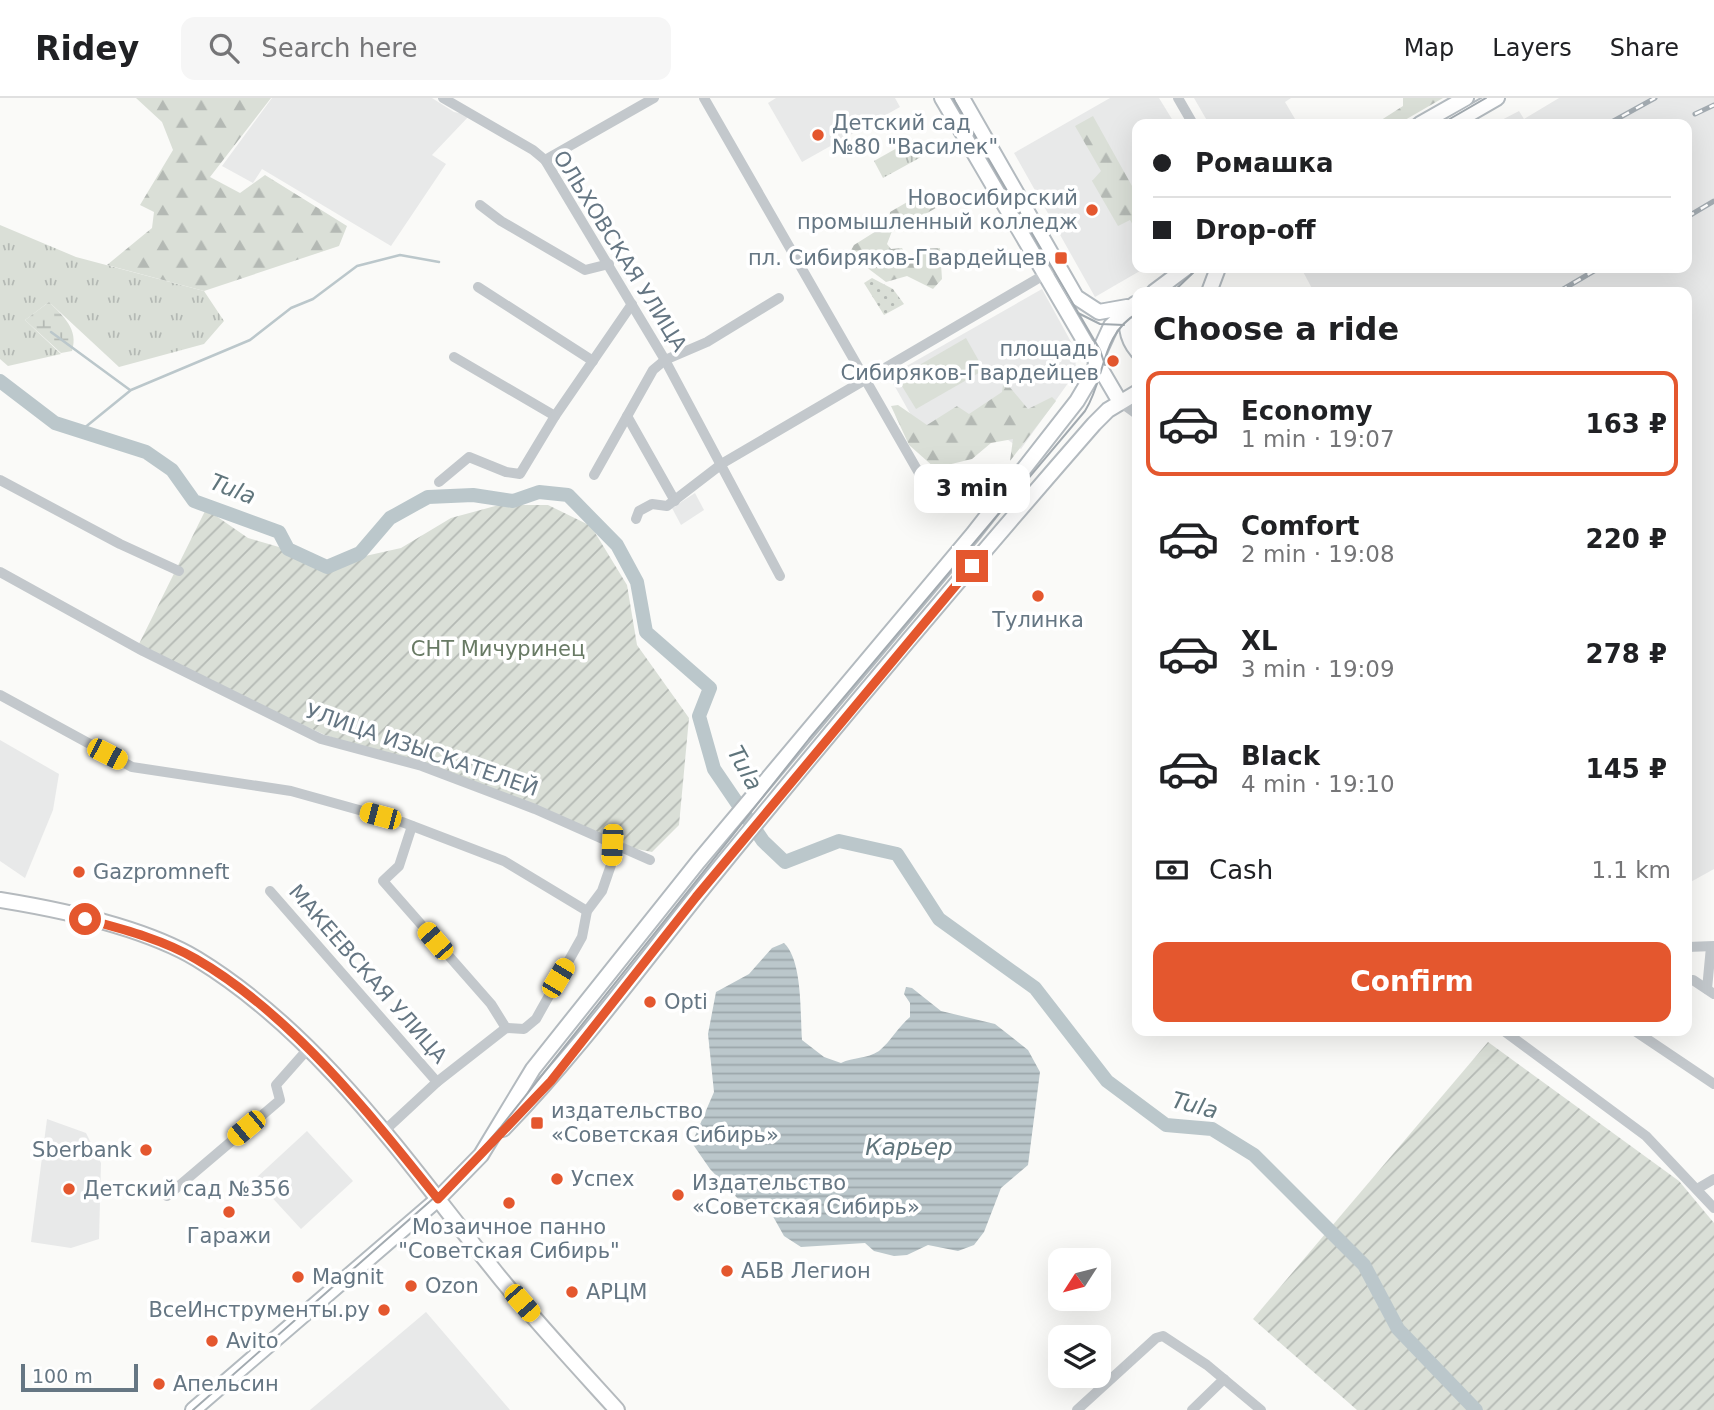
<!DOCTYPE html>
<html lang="en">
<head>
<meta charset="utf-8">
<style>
  :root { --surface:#fff; --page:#f6f6f6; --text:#202124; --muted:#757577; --line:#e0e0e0; --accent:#e4572e }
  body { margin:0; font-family:"DejaVu Sans",sans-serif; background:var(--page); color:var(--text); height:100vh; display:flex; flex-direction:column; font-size:26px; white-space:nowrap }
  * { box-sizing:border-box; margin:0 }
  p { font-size:23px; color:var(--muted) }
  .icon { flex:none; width:38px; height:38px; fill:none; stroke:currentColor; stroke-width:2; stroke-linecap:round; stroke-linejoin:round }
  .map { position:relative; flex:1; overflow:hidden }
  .details { position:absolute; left:1132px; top:189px; width:560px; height:749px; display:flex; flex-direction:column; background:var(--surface); border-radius:14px; box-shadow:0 7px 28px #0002 }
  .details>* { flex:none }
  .hud { position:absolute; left:1132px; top:21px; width:560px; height:154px; border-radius:14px; box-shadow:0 7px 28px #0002; display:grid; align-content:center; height:154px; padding:0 21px; background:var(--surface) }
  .needle { width:46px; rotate:234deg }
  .fabs { position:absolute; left:1048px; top:1150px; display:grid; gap:14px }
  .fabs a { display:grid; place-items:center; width:63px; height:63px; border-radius:14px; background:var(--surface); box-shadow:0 7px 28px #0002; font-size:35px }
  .scale { position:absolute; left:21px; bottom:18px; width:117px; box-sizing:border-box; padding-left:7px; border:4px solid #657683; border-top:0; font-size:19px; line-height:24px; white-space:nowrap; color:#657683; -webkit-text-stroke:5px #fff; paint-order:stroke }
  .end { position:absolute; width:32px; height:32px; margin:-16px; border:9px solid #e4572e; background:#fff; box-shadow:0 0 0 4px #fff }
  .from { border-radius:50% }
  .bubble { position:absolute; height:49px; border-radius:14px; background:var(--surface); box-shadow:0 7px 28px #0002; font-size:23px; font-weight:600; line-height:49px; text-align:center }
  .car { position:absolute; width:21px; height:42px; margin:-21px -10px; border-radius:9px; box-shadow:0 0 5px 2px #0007; background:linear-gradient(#f5c518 24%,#345 0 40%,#f5c518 0 76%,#345 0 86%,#f5c518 0) }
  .hud b { display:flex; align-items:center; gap:24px; height:66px; font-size:26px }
  .hud b+b { border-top:2px solid var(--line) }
  .hud i { width:18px; height:18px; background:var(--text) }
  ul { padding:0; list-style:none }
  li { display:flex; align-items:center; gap:21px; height:105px; margin:0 14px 10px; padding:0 7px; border:4px solid transparent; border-radius:14px }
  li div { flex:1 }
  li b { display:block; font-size:26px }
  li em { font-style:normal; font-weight:600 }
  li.on { border-color:var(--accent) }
  li>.icon { width:63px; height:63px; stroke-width:1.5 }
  h2 { padding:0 21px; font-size:32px; line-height:84px }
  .pay { display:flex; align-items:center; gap:18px; height:77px; padding:0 21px; font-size:26px }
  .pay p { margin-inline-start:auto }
  .action { display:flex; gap:14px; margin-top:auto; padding:14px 21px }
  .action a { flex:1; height:80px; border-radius:14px; background:var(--accent); color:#fff; font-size:28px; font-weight:600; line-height:80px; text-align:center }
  header { display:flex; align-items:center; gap:42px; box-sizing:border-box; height:98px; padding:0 35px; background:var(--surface); border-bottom:2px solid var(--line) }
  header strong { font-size:33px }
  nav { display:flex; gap:38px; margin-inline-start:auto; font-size:24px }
  .search { width:490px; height:63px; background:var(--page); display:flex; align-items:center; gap:18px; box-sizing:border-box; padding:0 24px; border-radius:14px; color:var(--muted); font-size:26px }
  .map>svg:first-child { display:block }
  .built { fill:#e8e9e9 }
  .grass { fill:url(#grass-tufts) }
  .forest { fill:url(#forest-firs) }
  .wetland { fill:url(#wetland-marsh) }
  .park { fill:url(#park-dots) }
  .garden { fill:url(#garden-furrows) }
  .pitch { fill:#dadfd7 }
  .water { fill:url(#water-rules) }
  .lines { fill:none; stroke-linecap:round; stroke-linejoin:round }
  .stream { stroke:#bbc7cb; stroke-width:2.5 }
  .river { stroke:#bbc7cb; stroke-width:14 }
  .secondary-casing { stroke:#b3babf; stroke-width:18 }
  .primary-casing { stroke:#b5babe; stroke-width:18 }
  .street { stroke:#c3c8cc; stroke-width:10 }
  .secondary { stroke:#fff; stroke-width:14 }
  .primary { stroke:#fff; stroke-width:14 }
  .tram { stroke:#a2aab0; stroke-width:2 }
  .rail-casing { stroke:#a2aab0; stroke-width:5 }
  .rail { stroke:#fff; stroke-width:2.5; stroke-dasharray:8; stroke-linecap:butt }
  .route { stroke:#e4572e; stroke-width:9 }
  .poi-dot { fill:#e4572e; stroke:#fff; stroke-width:2.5 }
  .labels { text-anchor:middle; stroke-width:7; stroke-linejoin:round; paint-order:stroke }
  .poi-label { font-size:21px; fill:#657683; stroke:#fff; text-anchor:start }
  .street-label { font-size:21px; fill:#657683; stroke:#fff }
  .park-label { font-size:21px; fill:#687a64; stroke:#fff }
  .water-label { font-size:23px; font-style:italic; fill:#60757c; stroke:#fff }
</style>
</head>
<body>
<header>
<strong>Ridey</strong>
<div class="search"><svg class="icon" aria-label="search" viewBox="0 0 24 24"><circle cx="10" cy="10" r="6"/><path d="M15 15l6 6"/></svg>Search here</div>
<nav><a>Map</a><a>Layers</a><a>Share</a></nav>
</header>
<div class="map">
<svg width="1714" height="1312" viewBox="0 0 1714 1312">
  <defs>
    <pattern id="grass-tufts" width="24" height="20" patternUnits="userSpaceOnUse" patternTransform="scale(1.75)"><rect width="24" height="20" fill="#dadfd7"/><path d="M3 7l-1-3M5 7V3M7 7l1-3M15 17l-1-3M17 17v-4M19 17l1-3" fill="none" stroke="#b4b9b4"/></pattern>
    <pattern id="forest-firs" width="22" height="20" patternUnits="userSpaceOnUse" patternTransform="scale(1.75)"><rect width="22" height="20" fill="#dadfd7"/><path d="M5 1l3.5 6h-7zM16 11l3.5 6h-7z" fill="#b4b9b4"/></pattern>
    <pattern id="wetland-marsh" width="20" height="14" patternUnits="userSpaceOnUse" patternTransform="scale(1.75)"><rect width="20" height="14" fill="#dadfd7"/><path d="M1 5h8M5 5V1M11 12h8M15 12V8" fill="none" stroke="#b4b9b4"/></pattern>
    <pattern id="park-dots" width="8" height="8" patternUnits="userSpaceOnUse" patternTransform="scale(1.75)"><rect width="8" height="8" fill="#dadfd7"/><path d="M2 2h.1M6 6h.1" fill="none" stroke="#b4b9b4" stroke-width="1.8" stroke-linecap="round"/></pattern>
    <pattern id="garden-furrows" width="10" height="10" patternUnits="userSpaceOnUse" patternTransform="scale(1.75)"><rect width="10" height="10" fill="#dadfd7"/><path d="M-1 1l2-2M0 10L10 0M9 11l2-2" fill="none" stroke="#b4b9b4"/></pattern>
    <pattern id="water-rules" width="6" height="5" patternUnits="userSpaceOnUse" patternTransform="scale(1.75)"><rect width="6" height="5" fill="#bbc7cb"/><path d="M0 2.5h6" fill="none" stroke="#9ca6aa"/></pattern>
  </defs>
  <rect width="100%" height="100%" fill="#fafaf8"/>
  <g class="built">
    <polygon points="272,0 432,0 454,14 470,17 432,57 446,66 391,148 262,71 253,85 222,68"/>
    <polygon points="776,0 895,0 900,9 802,64 768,5"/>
    <polygon points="1110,0 1159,0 1175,26 1138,26 1138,170 1145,170 1095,199 1014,55"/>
    <polygon points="1194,0 1291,0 1285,4 1298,26 1209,26"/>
    <polygon points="1559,0 1714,0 1714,771 1687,786 1687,194 1314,194 1301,170 1687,170 1687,26 1494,26 1519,13 1524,21"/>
    <polygon points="1042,191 1075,251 1076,274 1021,351 1001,337 921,335 889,278"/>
    <polygon points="695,395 704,412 681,427 672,410"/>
    <polygon points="0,642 59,676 53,712 25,780 0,763"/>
    <polygon points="47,1021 86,1035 101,1065 99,1141 71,1150 31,1144"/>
    <polygon points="307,1033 353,1083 301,1131 255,1081"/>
    <polygon points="426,1214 510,1312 310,1312"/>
  </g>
  <g class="grass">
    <polygon points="913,41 923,58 883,80 874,63"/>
    <polygon points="0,127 76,159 204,193 224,223 204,246 119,269 49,204 25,222 61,256 8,268 0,261"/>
  </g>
  <g class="forest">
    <polygon points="136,0 271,0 210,79 240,95 265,77 347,128 339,148 204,193 107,167 152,130 154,114 140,107 173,52 162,24"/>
    <polygon points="1403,0 1443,0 1398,26 1375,26 1403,8"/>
    <polygon points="1093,18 1137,97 1137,117 1134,119 1137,134 1130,122 1118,128 1092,83 1101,73 1075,28"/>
    <polygon points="928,92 943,106 920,119 914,130 892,133 887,146 891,151 902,150 909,162 918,151 940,150 942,181 933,191 907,178 886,184 849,156 854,147 889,125 890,114"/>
    <polygon points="1003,287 1008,287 1028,311 1052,299 1056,303 1010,363 1013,341 991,345 972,361 935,370 909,347 891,308 898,307 927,327 957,308 969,316 1002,294"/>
  </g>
  <path class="wetland" d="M49,204C63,218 79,231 72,253L61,255L25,222Z"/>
  <polygon class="park" points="872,180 893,191 904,206 884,217 864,185"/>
  <g class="garden">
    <polygon points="499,407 548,407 591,428 627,487 637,547 689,620 679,727 652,754 611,746 422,668 325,637 137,550 206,411 248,440 334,465 401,450 451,420"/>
    <polygon points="1488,944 1679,1083 1714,1125 1714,1312 1357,1312 1253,1221"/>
  </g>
  <polygon class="pitch" points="966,240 984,272 916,311 897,280"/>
  <path class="water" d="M784,845C803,863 800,916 802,942L824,959L841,965C853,959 867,961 879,953C891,943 898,929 910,919V905L904,896L906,889L912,890L941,913L995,926L1028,952L1040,974L1028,1067L1001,1090L984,1134L974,1147L958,1153L928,1147L907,1157L894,1158L874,1153L865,1145L801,1149L784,1138L765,1104L740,1103L710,1071L692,1045L714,994L708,936L716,894L749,876L772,850Z"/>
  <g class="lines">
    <g class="stream">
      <polyline points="51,234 130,292"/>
      <polyline points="55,325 83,331 131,292 250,242 291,210 313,201 357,168 400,157 439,164"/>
    </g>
    <polyline class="river" points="0,283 55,325 146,354 172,372 194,403 279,434 288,451 327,469 360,455 390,420 428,399 473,397 513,403 539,394 568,397 617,447 637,484 646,534 710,590 699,618 714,671 763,743 785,764 839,743 897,756 939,821 1035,890 1107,983 1166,1027 1212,1031 1254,1057 1364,1167 1398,1231 1476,1312"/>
    <g class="secondary-casing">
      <g id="secondary">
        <polyline points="942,0 1120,304"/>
        <polyline points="962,0 1076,199 1099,214 1127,209"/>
        <polyline points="1420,26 1466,0"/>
        <polyline points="1452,26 1497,0"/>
        <polyline points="1154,194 1186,170"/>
        <polyline points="1209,194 1218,170"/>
        <path d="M1134,208C1122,223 1127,241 1138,254"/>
        <path d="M503,1031C579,953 643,864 712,779C837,626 964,475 1094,326L1108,312L1138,294"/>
        <polyline points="193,1312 438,1101 481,1057 533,971 698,764 973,436 1077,303 1093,276 1100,252 1111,228 1135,206"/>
      </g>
    </g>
    <g class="primary-casing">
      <path id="primary" d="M0,802C62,812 143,829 197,861C323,938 410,1069 501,1181C538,1226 578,1269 617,1312"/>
    </g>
    <g class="street">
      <polyline points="443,0 533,52 545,62 665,262 780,478"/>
      <polyline points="704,0 931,396"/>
      <polyline points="1178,0 1193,26"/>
      <polyline points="545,62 654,0"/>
      <polyline points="480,107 501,123 585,172 609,166"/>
      <polyline points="478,189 593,263"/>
      <polyline points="454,259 555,318"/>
      <polyline points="1120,304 1138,317"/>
      <polyline points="627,318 675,403"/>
      <polyline points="594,377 653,272 665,262 707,244 779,200"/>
      <polyline points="0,382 120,446 179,473"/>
      <polyline points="439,384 469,359 506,374 520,376 555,318 632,206"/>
      <polyline points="636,421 639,413 652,406 667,408 723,365 1049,174"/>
      <polyline points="0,474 143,553 321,641 422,668 535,711 650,762"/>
      <polyline points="0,597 132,669 291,693 402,724 504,763 587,813"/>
      <polyline points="412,728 399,768 383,783 491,906 506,930"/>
      <polyline points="270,793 437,984"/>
      <polyline points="1687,849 1714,848"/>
      <polyline points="1693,882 1714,896"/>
      <polyline points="1707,891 1711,849"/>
      <polyline points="506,930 524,931 536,921 582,839 587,813 602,793 611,767 612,747"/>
      <polyline points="1504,933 1646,1038 1714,1110"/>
      <polyline points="1635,933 1714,986"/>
      <polyline points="382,1035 437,984 506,930"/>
      <polyline points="1697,1091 1714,1081"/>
      <polyline points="167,1098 280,1002 276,987 307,952"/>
      <polyline points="1077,1312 1156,1240 1163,1238 1207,1267 1261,1312"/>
      <polyline points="1192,1312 1224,1281"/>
    </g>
    <use href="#secondary" class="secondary"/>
    <use href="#primary" class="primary"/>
    <g class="tram">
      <polyline points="953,0 1100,252 1105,267"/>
      <polyline points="1441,26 1486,0"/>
      <polyline points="1173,194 1198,170"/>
      <polyline points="1078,215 1100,226 1124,227"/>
      <path d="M193,1312L461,1076L500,1030L809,641L1085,313C1106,280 1100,236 1138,215"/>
    </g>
    <g class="rail-casing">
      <g id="rail">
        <polyline points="1695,16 1714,7"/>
        <polyline points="1608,26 1655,0"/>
        <polyline points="1687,119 1714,103"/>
        <polyline points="1560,193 1599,170"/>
      </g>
    </g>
    <use href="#rail" class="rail"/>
  </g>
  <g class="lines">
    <path class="route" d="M85,821C122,831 162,841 196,861C290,915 371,1017 438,1101L551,983L696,799L972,468"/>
  </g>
  <g class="poi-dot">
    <circle cx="818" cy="37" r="7"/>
    <circle cx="1092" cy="112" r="7"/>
    <rect x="1054" y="153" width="14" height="14" rx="3.5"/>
    <circle cx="1113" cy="263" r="7"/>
    <circle cx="1038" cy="498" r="7"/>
    <circle cx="79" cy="774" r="7"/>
    <circle cx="650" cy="904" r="7"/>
    <rect x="530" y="1018" width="14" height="14" rx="3.5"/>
    <circle cx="146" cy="1052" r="7"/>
    <circle cx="557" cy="1081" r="7"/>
    <circle cx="69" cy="1091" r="7"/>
    <circle cx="678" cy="1097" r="7"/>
    <circle cx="509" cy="1105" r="7"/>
    <circle cx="229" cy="1114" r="7"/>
    <circle cx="727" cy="1173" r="7"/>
    <circle cx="298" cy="1179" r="7"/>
    <circle cx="411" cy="1188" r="7"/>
    <circle cx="572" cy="1194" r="7"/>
    <circle cx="384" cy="1212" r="7"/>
    <circle cx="212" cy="1243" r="7"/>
    <circle cx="159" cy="1286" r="7"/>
  </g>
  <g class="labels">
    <g class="poi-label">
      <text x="832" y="32">Детский сад<tspan x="832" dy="24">№80 "Василек"</tspan></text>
      <text x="1078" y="107" text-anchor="end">Новосибирский<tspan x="1078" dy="24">промышленный колледж</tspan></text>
      <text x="1047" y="167" text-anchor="end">пл. Сибиряков-Гвардейцев</text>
      <text x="1099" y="258" text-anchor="end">площадь<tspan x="1099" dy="24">Сибиряков-Гвардейцев</tspan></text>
      <text x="1038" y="529" text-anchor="middle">Тулинка</text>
      <text x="93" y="781">Gazpromneft</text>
      <text x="664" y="911">Opti</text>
      <text x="551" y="1020">издательство<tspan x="551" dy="24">«Советская Сибирь»</tspan></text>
      <text x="132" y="1059" text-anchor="end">Sberbank</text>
      <text x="571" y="1088">Успех</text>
      <text x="692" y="1092">Издательство<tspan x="692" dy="24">«Советская Сибирь»</tspan></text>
      <text x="83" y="1098">Детский сад №356</text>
      <text x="509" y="1136" text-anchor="middle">Мозаичное панно<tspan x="509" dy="24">"Советская Сибирь"</tspan></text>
      <text x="229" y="1145" text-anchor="middle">Гаражи</text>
      <text x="741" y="1180">АБВ Легион</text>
      <text x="312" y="1186">Magnit</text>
      <text x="425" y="1195">Ozon</text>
      <text x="586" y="1201">АРЦМ</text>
      <text x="370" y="1219" text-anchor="end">ВсеИнструменты.ру</text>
      <text x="226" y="1250">Avito</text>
      <text x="173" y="1293">Апельсин</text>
    </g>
    <g class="street-label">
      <text transform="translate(620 153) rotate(58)" y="7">ОЛЬХОВСКАЯ УЛИЦА</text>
      <text transform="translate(422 652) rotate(19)" y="7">УЛИЦА ИЗЫСКАТЕЛЕЙ</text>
      <text transform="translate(368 876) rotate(49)" y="7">МАКЕЕВСКАЯ УЛИЦА</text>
    </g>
    <g class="park-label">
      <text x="498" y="558">СНТ Мичуринец</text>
    </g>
    <g class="water-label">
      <text transform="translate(233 391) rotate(21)" y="8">Tula</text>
      <text transform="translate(745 670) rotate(61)" y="8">Tula</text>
      <text transform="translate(1195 1007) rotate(15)" y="8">Tula</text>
      <text x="909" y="1057">Карьер</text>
    </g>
  </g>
</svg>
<div class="fabs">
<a><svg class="needle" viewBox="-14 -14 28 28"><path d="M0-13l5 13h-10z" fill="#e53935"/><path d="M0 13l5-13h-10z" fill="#757577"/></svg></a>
<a><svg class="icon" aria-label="layers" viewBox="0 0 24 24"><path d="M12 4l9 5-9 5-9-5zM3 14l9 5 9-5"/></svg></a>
</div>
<div class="scale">100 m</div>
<i class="end from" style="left:85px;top:821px"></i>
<i class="end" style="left:972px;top:468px"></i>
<div class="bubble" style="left:914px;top:366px;width:116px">3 min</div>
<i class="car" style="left:107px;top:656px;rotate:117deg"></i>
<i class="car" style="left:380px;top:718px;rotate:285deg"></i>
<i class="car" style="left:612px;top:747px;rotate:183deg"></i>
<i class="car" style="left:435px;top:843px;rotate:319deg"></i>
<i class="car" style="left:558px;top:880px;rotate:31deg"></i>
<i class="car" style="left:246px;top:1030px;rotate:230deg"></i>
<i class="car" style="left:522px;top:1205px;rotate:139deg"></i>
<div class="hud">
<b><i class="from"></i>Ромашка</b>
<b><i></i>Drop-off</b>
</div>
<section class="details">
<h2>Choose a ride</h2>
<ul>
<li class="on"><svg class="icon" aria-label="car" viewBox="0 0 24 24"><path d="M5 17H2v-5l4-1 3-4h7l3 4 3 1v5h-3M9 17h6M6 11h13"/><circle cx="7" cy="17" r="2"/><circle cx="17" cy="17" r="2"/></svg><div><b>Economy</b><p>1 min · 19:07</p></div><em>163 ₽</em></li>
<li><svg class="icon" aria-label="car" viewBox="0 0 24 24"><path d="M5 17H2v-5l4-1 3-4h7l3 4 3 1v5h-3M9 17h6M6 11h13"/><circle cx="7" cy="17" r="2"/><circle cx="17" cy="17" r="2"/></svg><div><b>Comfort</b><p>2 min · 19:08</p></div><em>220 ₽</em></li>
<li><svg class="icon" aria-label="car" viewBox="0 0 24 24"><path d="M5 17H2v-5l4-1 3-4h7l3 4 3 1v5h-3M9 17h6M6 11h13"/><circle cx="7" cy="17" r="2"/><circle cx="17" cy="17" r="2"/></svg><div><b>XL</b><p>3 min · 19:09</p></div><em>278 ₽</em></li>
<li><svg class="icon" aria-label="car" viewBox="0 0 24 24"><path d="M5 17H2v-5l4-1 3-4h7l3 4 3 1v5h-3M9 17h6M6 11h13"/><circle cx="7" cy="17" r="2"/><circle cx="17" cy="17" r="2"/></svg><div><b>Black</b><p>4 min · 19:10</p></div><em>145 ₽</em></li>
</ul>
<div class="pay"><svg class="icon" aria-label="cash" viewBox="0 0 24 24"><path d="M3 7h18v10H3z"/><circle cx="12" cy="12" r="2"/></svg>Cash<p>1.1 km</p></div>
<div class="action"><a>Confirm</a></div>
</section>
</div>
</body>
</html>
